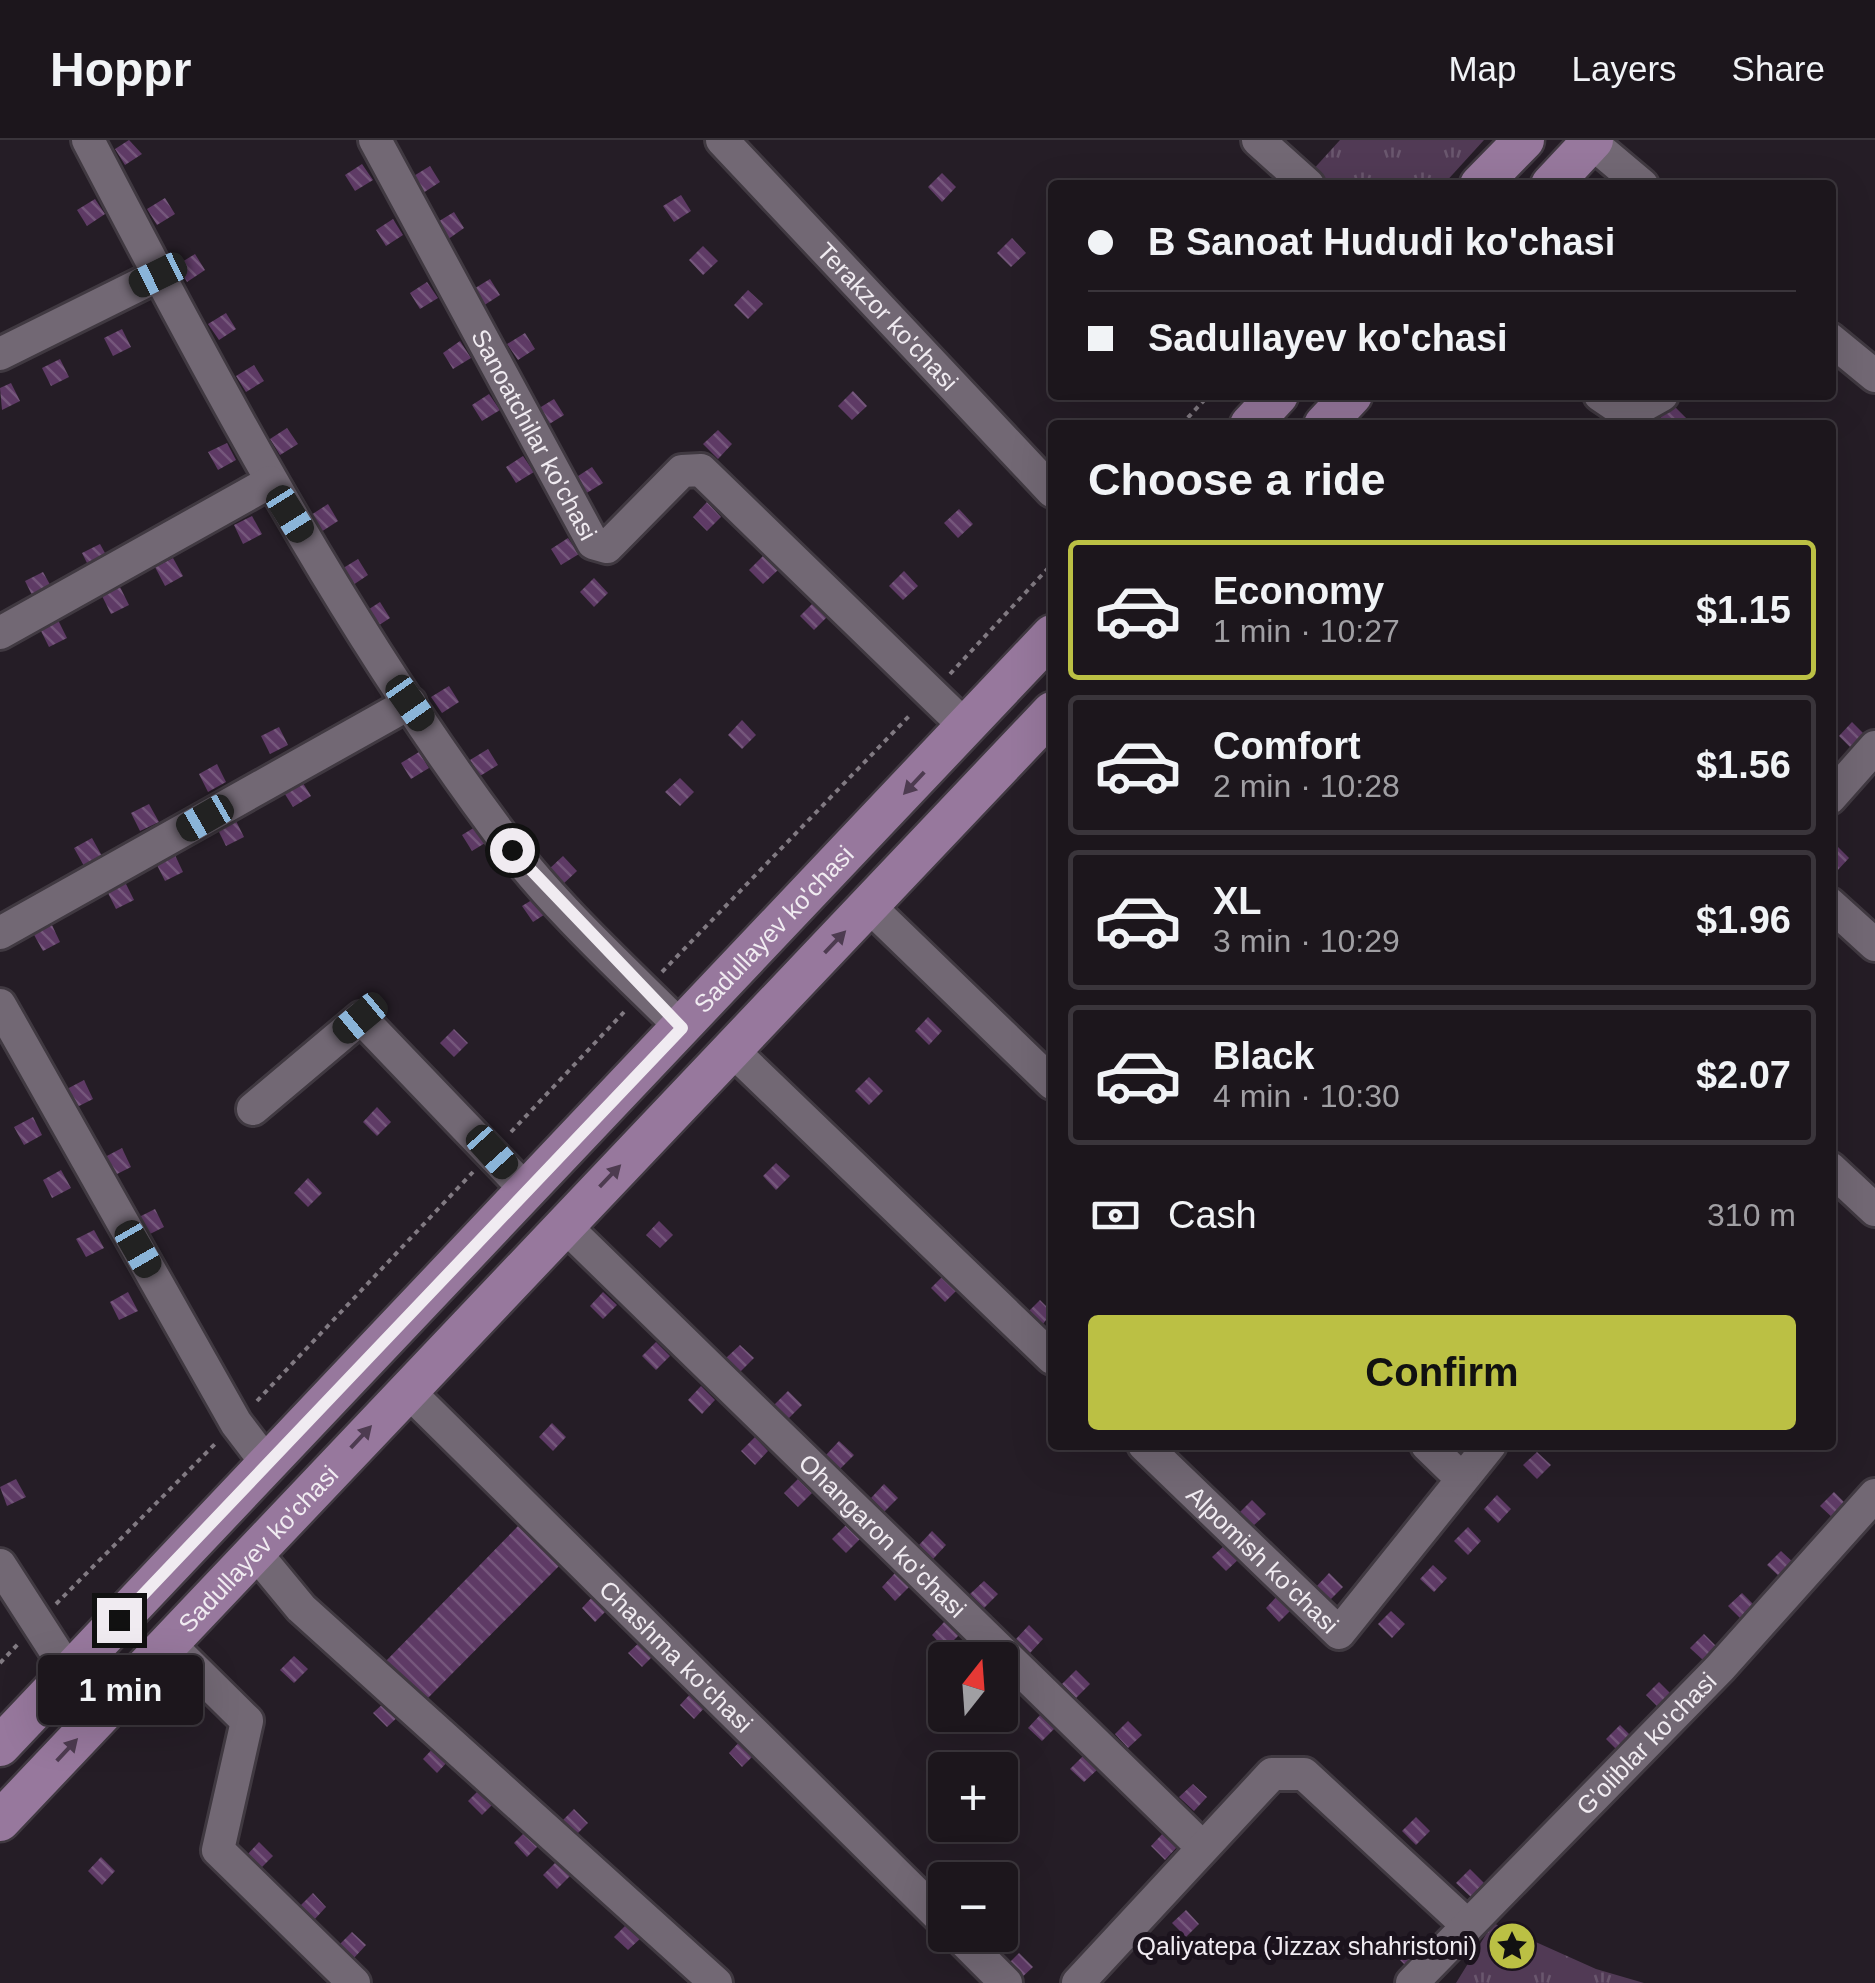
<!DOCTYPE html>
<html lang="en">
<head>
<meta charset="utf-8">
<style>
  :root { --surface:#1c161c; --page:#292329; --text:#f1f3f6; --muted:#a09fa3; --line:#3a353b; --accent:#bbc044 }
  body { margin:0; font-family:Arial,sans-serif; background:var(--page); color:var(--text); height:100vh; display:flex; flex-direction:column; font-size:38px; white-space:nowrap }
  * { box-sizing:border-box; margin:0 }
  p { font-size:32px; color:var(--muted) }
  .icon { flex:none; width:55px; height:55px; fill:none; stroke:currentColor; stroke-width:2; stroke-linecap:round; stroke-linejoin:round }
  .map { position:relative; flex:1; overflow:hidden }
  .sheet { position:absolute; left:1048px; top:280px; width:788px; height:1030px; display:flex; flex-direction:column; background:var(--surface); border-radius:10px; box-shadow:0 10px 40px #0002,0 0 0 2px var(--line) }
  .sheet>* { flex:none }
  .top-card { position:absolute; left:1048px; top:40px; width:788px; height:220px; border-radius:10px; box-shadow:0 10px 40px #0002,0 0 0 2px var(--line); display:grid; align-content:center; height:220px; padding:0 40px; background:var(--surface) }
  .needle { width:65px; rotate:17deg }
  .tools { position:absolute; left:928px; top:1502px; display:grid; gap:20px }
  .tools a { display:grid; place-items:center; width:90px; height:90px; border-radius:10px; background:var(--surface); box-shadow:0 10px 40px #0002,0 0 0 2px var(--line); font-size:50px }
  .end { position:absolute; width:45px; height:45px; margin:-22px; border:12px solid #f0ebf1; background:#111; box-shadow:0 0 0 5px #111 }
  .from { border-radius:50% }
  .bubble { position:absolute; height:70px; border-radius:10px; background:var(--surface); box-shadow:0 10px 40px #0002,0 0 0 2px var(--line); font-size:32px; font-weight:700; line-height:70px; text-align:center }
  .car { position:absolute; width:30px; height:60px; margin:-30px -15px; border-radius:12px; box-shadow:0 0 8px 2px #0007; background:linear-gradient(#222 24%,#8ab4d8 0 40%,#222 0 76%,#8ab4d8 0 86%,#222 0) }
  .top-card b { display:flex; align-items:center; gap:35px; height:95px; font-size:38px }
  .top-card b+b { border-top:2px solid var(--line) }
  .top-card i { width:25px; height:25px; background:var(--text) }
  ul { padding:0; list-style:none }
  li { display:flex; align-items:center; gap:30px; height:140px; margin:0 20px 15px; padding:0 20px; border:5px solid var(--line); border-radius:10px }
  li div { flex:1 }
  li b { display:block; font-size:38px }
  li em { font-style:normal; font-weight:700 }
  li.on { border-color:var(--accent) }
  li>.icon { width:90px; height:90px; stroke-width:1.5 }
  h2 { padding:0 40px; font-size:45px; line-height:120px }
  .pay { display:flex; align-items:center; gap:25px; height:110px; padding:0 40px; font-size:38px }
  .pay p { margin-inline-start:auto }
  .button { display:flex; gap:20px; margin-top:auto; padding:20px 40px }
  .button a { flex:1; height:115px; border-radius:10px; background:var(--accent); color:#111; font-size:40px; font-weight:700; line-height:115px; text-align:center }
  header { display:flex; align-items:center; gap:60px; box-sizing:border-box; height:140px; padding:0 50px; background:var(--surface); border-bottom:2px solid var(--line) }
  header strong { font-size:48px }
  nav { display:flex; gap:55px; margin-inline-start:auto; font-size:35px }
  .map>svg:first-child { display:block }
  .grass { fill:url(#grass-tufts) }
  .building { fill:url(#building-back-hatch) }
  .lines { fill:none; stroke-linecap:round; stroke-linejoin:round }
  .minor-casing { stroke:#403941; stroke-width:38 }
  .major-casing { stroke:#403941; stroke-width:45 }
  .path { stroke:#817a82; stroke-width:4; stroke-dasharray:5 5; stroke-linecap:butt }
  .minor { stroke:#726874; stroke-width:32 }
  .major { stroke:#97789d; stroke-width:40 }
  .oneway { fill:#4d3b50 }
  .route { stroke:#f0ebf1; stroke-width:12 }
  .labels { text-anchor:middle; stroke-width:10; stroke-linejoin:round; paint-order:stroke }
  .street-label { font-size:25px; fill:#f0ebf1; stroke:#1b131d }
  .poi-label { font-size:25px; fill:#f0ebf1; stroke:#1b131d; text-anchor:end }
</style>
</head>
<body>
<header>
<strong>Hoppr</strong>
<nav><a>Map</a><a>Layers</a><a>Share</a></nav>
</header>
<div class="map">
<svg width="1875" height="1843" viewBox="0 0 1875 1843">
  <defs>
    <pattern id="grass-tufts" width="24" height="20" patternUnits="userSpaceOnUse" patternTransform="scale(2.5)"><rect width="24" height="20" fill="#513a55"/><path d="M3 7l-1-3M5 7V3M7 7l1-3M15 17l-1-3M17 17v-4M19 17l1-3" fill="none" stroke="#6a576e"/></pattern>
    <pattern id="building-back-hatch" width="6" height="6" patternUnits="userSpaceOnUse" patternTransform="scale(2.5)"><rect width="6" height="6" fill="#5e3a65"/><path d="M-1 5l2 2M0 0l6 6M5-1l2 2" fill="none" stroke="#75577c"/></pattern>
  </defs>
  <rect width="100%" height="100%" fill="#251d26"/>
  <g class="grass">
    <polygon points="1340,0 1484,0 1443,45 1323,45 1310,33"/>
    <polygon points="1493,1783 1596,1829 1644,1843 1456,1843"/>
  </g>
  <g class="building">
    <polygon points="129,0 142,14 125,25 115,9"/>
    <polygon points="362,24 373,40 355,51 345,35"/>
    <polygon points="430,26 440,42 423,53 412,37"/>
    <polygon points="942,33 956,47 942,62 928,47"/>
    <polygon points="681,55 691,71 674,82 663,66"/>
    <polygon points="165,58 175,74 157,85 147,69"/>
    <polygon points="95,59 105,74 87,86 77,70"/>
    <polygon points="454,72 464,88 447,100 436,83"/>
    <polygon points="393,79 403,95 386,106 376,90"/>
    <polygon points="1012,98 1026,113 1011,127 997,113"/>
    <polygon points="703,106 718,121 703,135 689,120"/>
    <polygon points="195,114 205,130 187,142 177,125"/>
    <polygon points="490,139 500,155 483,166 472,150"/>
    <polygon points="427,142 438,158 420,169 410,153"/>
    <polygon points="748,150 763,164 748,179 734,165"/>
    <polygon points="226,173 236,189 219,200 208,184"/>
    <polygon points="122,189 131,207 113,216 104,198"/>
    <polygon points="525,193 535,209 518,220 507,204"/>
    <polygon points="460,201 471,218 453,229 443,213"/>
    <polygon points="60,219 69,237 51,246 42,228"/>
    <polygon points="254,225 264,241 246,252 236,236"/>
    <polygon points="11,243 20,261 2,270 0,248"/>
    <polygon points="853,251 867,266 852,280 838,266"/>
    <polygon points="489,254 500,270 482,281 472,265"/>
    <polygon points="554,259 564,275 546,286 536,270"/>
    <polygon points="1673,265 1686,278 1679,285 1667,285 1660,278"/>
    <polygon points="287,288 298,304 280,315 270,299"/>
    <polygon points="718,290 732,304 718,319 703,304"/>
    <polygon points="227,303 236,320 218,330 208,312"/>
    <polygon points="523,316 534,332 516,343 506,327"/>
    <polygon points="592,327 603,343 585,354 575,338"/>
    <polygon points="707,362 721,377 707,391 693,377"/>
    <polygon points="328,364 338,381 321,392 311,375"/>
    <polygon points="959,369 973,384 958,398 944,383"/>
    <polygon points="252,376 262,394 243,404 234,385"/>
    <polygon points="568,398 579,414 561,425 551,409"/>
    <polygon points="100,404 110,422 91,431 82,413"/>
    <polygon points="764,415 778,430 763,444 749,430"/>
    <polygon points="173,418 183,436 165,446 155,427"/>
    <polygon points="358,419 368,435 350,447 340,430"/>
    <polygon points="904,431 918,446 903,460 889,446"/>
    <polygon points="43,432 53,450 34,459 25,441"/>
    <polygon points="594,438 608,453 594,467 580,452"/>
    <polygon points="120,447 129,465 111,474 102,456"/>
    <polygon points="380,462 390,478 373,489 363,473"/>
    <polygon points="814,462 828,476 814,490 800,476"/>
    <polygon points="58,480 67,498 49,507 40,489"/>
    <polygon points="449,546 459,562 442,573 431,557"/>
    <polygon points="742,580 756,595 742,609 728,595"/>
    <polygon points="1852,582 1865,595 1852,609 1839,596"/>
    <polygon points="279,587 288,605 270,614 261,596"/>
    <polygon points="488,609 498,625 480,636 470,620"/>
    <polygon points="419,612 429,628 411,639 401,623"/>
    <polygon points="217,624 226,642 208,652 199,634"/>
    <polygon points="680,638 694,652 680,666 665,652"/>
    <polygon points="301,640 311,656 293,667 283,651"/>
    <polygon points="149,664 159,682 140,691 131,673"/>
    <polygon points="235,679 244,697 226,706 217,688"/>
    <polygon points="480,684 490,700 472,711 462,695"/>
    <polygon points="92,698 102,716 84,726 74,708"/>
    <polygon points="1836,705 1849,718 1836,732 1830,726 1830,712"/>
    <polygon points="174,713 183,732 165,741 156,723"/>
    <polygon points="563,716 577,731 562,745 548,730"/>
    <polygon points="125,742 134,760 116,769 107,751"/>
    <polygon points="540,755 550,771 533,782 522,766"/>
    <polygon points="51,783 60,802 43,811 33,793"/>
    <polygon points="928,877 942,891 929,905 915,891"/>
    <polygon points="454,889 468,903 454,917 440,903"/>
    <polygon points="869,937 883,951 869,965 855,951"/>
    <polygon points="84,940 93,959 75,968 65,950"/>
    <polygon points="377,967 391,982 377,996 363,982"/>
    <polygon points="33,977 42,995 24,1005 14,987"/>
    <polygon points="122,1008 131,1027 113,1036 103,1018"/>
    <polygon points="776,1023 790,1036 776,1050 763,1036"/>
    <polygon points="61,1030 71,1048 52,1058 43,1040"/>
    <polygon points="308,1038 322,1053 308,1067 294,1053"/>
    <polygon points="155,1069 164,1087 146,1096 137,1078"/>
    <polygon points="659,1081 673,1095 660,1108 646,1095"/>
    <polygon points="94,1090 104,1108 86,1117 76,1099"/>
    <polygon points="945,1134 959,1148 945,1162 931,1148"/>
    <polygon points="128,1152 138,1171 119,1180 110,1162"/>
    <polygon points="603,1152 617,1165 603,1179 590,1166"/>
    <polygon points="1040,1160 1052,1172 1040,1188 1026,1174"/>
    <polygon points="656,1202 670,1216 656,1230 642,1216"/>
    <polygon points="740,1205 754,1218 740,1232 726,1218"/>
    <polygon points="701,1246 715,1260 702,1274 688,1260"/>
    <polygon points="788,1251 802,1265 788,1279 774,1265"/>
    <polygon points="552,1283 566,1297 553,1311 539,1297"/>
    <polygon points="755,1297 768,1311 755,1325 741,1311"/>
    <polygon points="839,1301 854,1315 840,1329 826,1315"/>
    <polygon points="1537,1312 1551,1325 1537,1339 1523,1325"/>
    <polygon points="16,1339 26,1357 7,1366 0,1347"/>
    <polygon points="798,1339 812,1353 798,1367 784,1353"/>
    <polygon points="884,1344 898,1358 884,1372 871,1358"/>
    <polygon points="1834,1352 1848,1366 1835,1380 1820,1366"/>
    <polygon points="1497,1355 1511,1369 1498,1383 1484,1369"/>
    <polygon points="1252,1360 1266,1374 1252,1387 1238,1374"/>
    <polygon points="521,1383 562,1423 423,1563 383,1524"/>
    <polygon points="846,1385 860,1399 846,1413 832,1399"/>
    <polygon points="1468,1387 1481,1401 1468,1415 1454,1401"/>
    <polygon points="932,1391 946,1405 933,1419 919,1405"/>
    <polygon points="1226,1404 1240,1418 1226,1431 1212,1417"/>
    <polygon points="1781,1411 1795,1424 1781,1438 1767,1425"/>
    <polygon points="1433,1425 1447,1438 1434,1452 1420,1439"/>
    <polygon points="895,1433 909,1447 895,1461 882,1447"/>
    <polygon points="1329,1433 1343,1447 1329,1461 1316,1447"/>
    <polygon points="984,1441 998,1454 984,1468 970,1454"/>
    <polygon points="1742,1453 1756,1467 1742,1480 1728,1466"/>
    <polygon points="595,1454 609,1468 595,1482 582,1468"/>
    <polygon points="1279,1454 1293,1468 1279,1482 1266,1468"/>
    <polygon points="1391,1471 1405,1484 1392,1498 1378,1484"/>
    <polygon points="945,1481 959,1495 945,1509 932,1495"/>
    <polygon points="1029,1485 1043,1499 1030,1513 1016,1499"/>
    <polygon points="1704,1494 1718,1508 1704,1521 1690,1508"/>
    <polygon points="642,1500 655,1514 642,1527 628,1513"/>
    <polygon points="294,1516 308,1529 294,1543 280,1530"/>
    <polygon points="1076,1530 1090,1544 1076,1558 1062,1544"/>
    <polygon points="1659,1542 1673,1556 1660,1569 1646,1555"/>
    <polygon points="693,1551 707,1565 694,1579 680,1565"/>
    <polygon points="387,1560 401,1574 387,1587 373,1573"/>
    <polygon points="1041,1574 1055,1588 1042,1601 1028,1588"/>
    <polygon points="1128,1581 1142,1595 1128,1608 1115,1594"/>
    <polygon points="1620,1585 1634,1599 1620,1613 1606,1599"/>
    <polygon points="742,1599 756,1613 742,1627 729,1613"/>
    <polygon points="436,1605 450,1619 437,1633 423,1619"/>
    <polygon points="1084,1615 1098,1629 1084,1642 1070,1629"/>
    <polygon points="1193,1644 1207,1657 1194,1671 1179,1657"/>
    <polygon points="482,1647 496,1661 482,1675 468,1661"/>
    <polygon points="574,1669 588,1683 574,1697 560,1683"/>
    <polygon points="1416,1677 1430,1691 1416,1705 1402,1691"/>
    <polygon points="527,1690 541,1703 527,1717 514,1703"/>
    <polygon points="1164,1692 1178,1706 1165,1720 1151,1706"/>
    <polygon points="259,1702 273,1716 259,1730 246,1716"/>
    <polygon points="101,1717 115,1731 102,1745 88,1731"/>
    <polygon points="557,1721 571,1735 557,1749 543,1735"/>
    <polygon points="1470,1729 1484,1743 1471,1757 1456,1743"/>
    <polygon points="313,1753 326,1767 313,1781 299,1767"/>
    <polygon points="1186,1770 1199,1784 1186,1797 1172,1783"/>
    <polygon points="628,1783 642,1797 628,1810 614,1797"/>
    <polygon points="352,1792 366,1805 353,1819 338,1806"/>
    <polygon points="1408,1801 1422,1815 1408,1828 1395,1815"/>
    <polygon points="1019,1813 1033,1827 1019,1840 1005,1827"/>
  </g>
  <g class="lines">
    <g class="minor-casing">
      <g id="minor">
        <path d="M88,0C215,243 344,488 510,707C557,769 627,833 682,888"/>
        <path id="s1" d="M375,0L593,403L607,407L682,331L701,330L966,587"/>
        <path id="s2" d="M722,0L1052,351"/>
        <polyline points="1258,0 1308,45"/>
        <polyline points="1591,2 1642,45"/>
        <polyline points="1830,199 1875,236"/>
        <polyline points="0,214 159,135"/>
        <polyline points="1600,255 1628,274 1662,255"/>
        <polyline points="0,493 270,342"/>
        <polyline points="1830,658 1875,607"/>
        <polyline points="1830,764 1875,805"/>
        <polyline points="870,767 1052,943"/>
        <polyline points="0,793 410,563"/>
        <polyline points="0,865 236,1283 268,1325"/>
        <polyline points="732,910 1052,1218"/>
        <polyline points="253,969 361,878 527,1051"/>
        <polyline points="1830,1028 1875,1070"/>
        <path id="s3" d="M564,1085L1201,1706"/>
        <path id="s4" d="M406,1249L945,1782"/>
        <path id="s5" d="M1144,1305L1339,1493L1490,1305"/>
        <polyline points="1427,1305 1462,1339"/>
        <polyline points="254,1411 301,1468 716,1843"/>
        <polyline points="0,1425 69,1532"/>
        <polyline points="168,1503 247,1581 218,1710 354,1843"/>
        <polyline points="958,1795 1006,1843"/>
        <polyline points="1078,1843 1272,1634 1304,1634 1466,1784"/>
        <path id="s6" d="M1412,1843L1720,1528L1875,1355"/>
      </g>
    </g>
    <g class="major-casing">
      <g id="major">
        <polyline points="1480,45 1524,0"/>
        <polyline points="1551,45 1593,0"/>
        <polyline points="1250,285 1278,255"/>
        <polyline points="1324,285 1352,255"/>
        <path id="s7" d="M0,1606L1052,495"/>
        <path id="s8" d="M0,1681L1052,572"/>
      </g>
    </g>
    <g class="path">
      <polyline points="1181,285 1209,255"/>
      <polyline points="950,534 1052,424"/>
      <polyline points="662,832 912,573"/>
      <polyline points="511,992 624,872"/>
      <polyline points="257,1261 473,1032"/>
      <polyline points="56,1464 215,1304"/>
      <polyline points="0,1523 19,1503"/>
    </g>
    <use href="#minor" class="minor"/>
    <use href="#major" class="major"/>
  </g>
  <defs><path id="oneway-solid" d="M-6-.8H1V-3.2L6.5 0L1 3.2V.8H-6Z" transform="scale(2.5)"/></defs>
  <g class="oneway">
    <use href="#oneway-solid" transform="translate(914 643) rotate(133)"/>
    <use href="#oneway-solid" transform="translate(835 802) rotate(-46)"/>
    <use href="#oneway-solid" transform="translate(610 1036) rotate(-46)"/>
    <use href="#oneway-solid" transform="translate(361 1297) rotate(-47)"/>
    <use href="#oneway-solid" transform="translate(67 1610) rotate(-47)"/>
  </g>
  <g class="lines">
    <polyline class="route" points="119,1480 682,888 512,710"/>
  </g>
  <defs>
    <g id="sight-disc" transform="scale(2.5)"><circle r="9.5" fill="#bbc044" stroke="#1b131d"/><path d="M0-6L1.8-2.2L6-1.7L2.9 1.2L3.7 5.4L0 3.3L-3.7 5.4L-2.9 1.2L-6-1.7L-1.8-2.2Z" fill="#111"/></g>
  </defs>
  <g fill-rule="evenodd">
    <use href="#sight-disc" x="1512" y="1806"/>
  </g>
  <g class="labels">
    <g class="street-label">
      <text dy="9" stroke="none"><textPath href="#s2" startOffset="242">Terakzor ko'chasi</textPath></text>
      <text dy="9" stroke="none"><textPath href="#s1" startOffset="335">Sanoatchilar ko'chasi</textPath></text>
      <text dy="9" stroke="none"><textPath href="#s7" startOffset="1125">Sadullayev ko'chasi</textPath></text>
      <text dy="9" stroke="none"><textPath href="#s3" startOffset="445">Ohangaron ko'chasi</textPath></text>
      <text dy="9" stroke="none"><textPath href="#s8" startOffset="375">Sadullayev ko'chasi</textPath></text>
      <text dy="9" stroke="none"><textPath href="#s5" startOffset="165">Alpomish ko'chasi</textPath></text>
      <text dy="9" stroke="none"><textPath href="#s4" startOffset="380">Chashma ko'chasi</textPath></text>
      <text dy="9" stroke="none"><textPath href="#s6" startOffset="335">G'oliblar ko'chasi</textPath></text>
    </g>
    <g class="poi-label">
      <text x="1477" y="1815">Qaliyatepa (Jizzax shahristoni)</text>
    </g>
  </g>
</svg>
<div class="tools">
<a><svg class="needle" viewBox="-14 -14 28 28"><path d="M0-13l5 13h-10z" fill="#e53935"/><path d="M0 13l5-13h-10z" fill="#a09fa3"/></svg></a>
<a>+</a>
<a>−</a>
</div>
<i class="end from" style="left:512px;top:710px"></i>
<i class="end" style="left:119px;top:1480px"></i>
<div class="bubble" style="left:38px;top:1515px;width:165px">1 min</div>
<i class="car" style="left:158px;top:135px;rotate:244deg"></i>
<i class="car" style="left:290px;top:374px;rotate:148deg"></i>
<i class="car" style="left:410px;top:563px;rotate:145deg"></i>
<i class="car" style="left:205px;top:678px;rotate:240deg"></i>
<i class="car" style="left:360px;top:878px;rotate:230deg"></i>
<i class="car" style="left:492px;top:1012px;rotate:138deg"></i>
<i class="car" style="left:138px;top:1109px;rotate:150deg"></i>
<div class="top-card">
<b><i class="from"></i>B Sanoat Hududi ko'chasi</b>
<b><i></i>Sadullayev ko'chasi</b>
</div>
<section class="sheet">
<h2>Choose a ride</h2>
<ul>
<li class="on"><svg class="icon" aria-label="car" viewBox="0 0 24 24"><path d="M5 17H2v-5l4-1 3-4h7l3 4 3 1v5h-3M9 17h6M6 11h13"/><circle cx="7" cy="17" r="2"/><circle cx="17" cy="17" r="2"/></svg><div><b>Economy</b><p>1 min · 10:27</p></div><em>$1.15</em></li>
<li><svg class="icon" aria-label="car" viewBox="0 0 24 24"><path d="M5 17H2v-5l4-1 3-4h7l3 4 3 1v5h-3M9 17h6M6 11h13"/><circle cx="7" cy="17" r="2"/><circle cx="17" cy="17" r="2"/></svg><div><b>Comfort</b><p>2 min · 10:28</p></div><em>$1.56</em></li>
<li><svg class="icon" aria-label="car" viewBox="0 0 24 24"><path d="M5 17H2v-5l4-1 3-4h7l3 4 3 1v5h-3M9 17h6M6 11h13"/><circle cx="7" cy="17" r="2"/><circle cx="17" cy="17" r="2"/></svg><div><b>XL</b><p>3 min · 10:29</p></div><em>$1.96</em></li>
<li><svg class="icon" aria-label="car" viewBox="0 0 24 24"><path d="M5 17H2v-5l4-1 3-4h7l3 4 3 1v5h-3M9 17h6M6 11h13"/><circle cx="7" cy="17" r="2"/><circle cx="17" cy="17" r="2"/></svg><div><b>Black</b><p>4 min · 10:30</p></div><em>$2.07</em></li>
</ul>
<div class="pay"><svg class="icon" aria-label="cash" viewBox="0 0 24 24"><path d="M3 7h18v10H3z"/><circle cx="12" cy="12" r="2"/></svg>Cash<p>310 m</p></div>
<div class="button"><a>Confirm</a></div>
</section>
</div>
</body>
</html>
